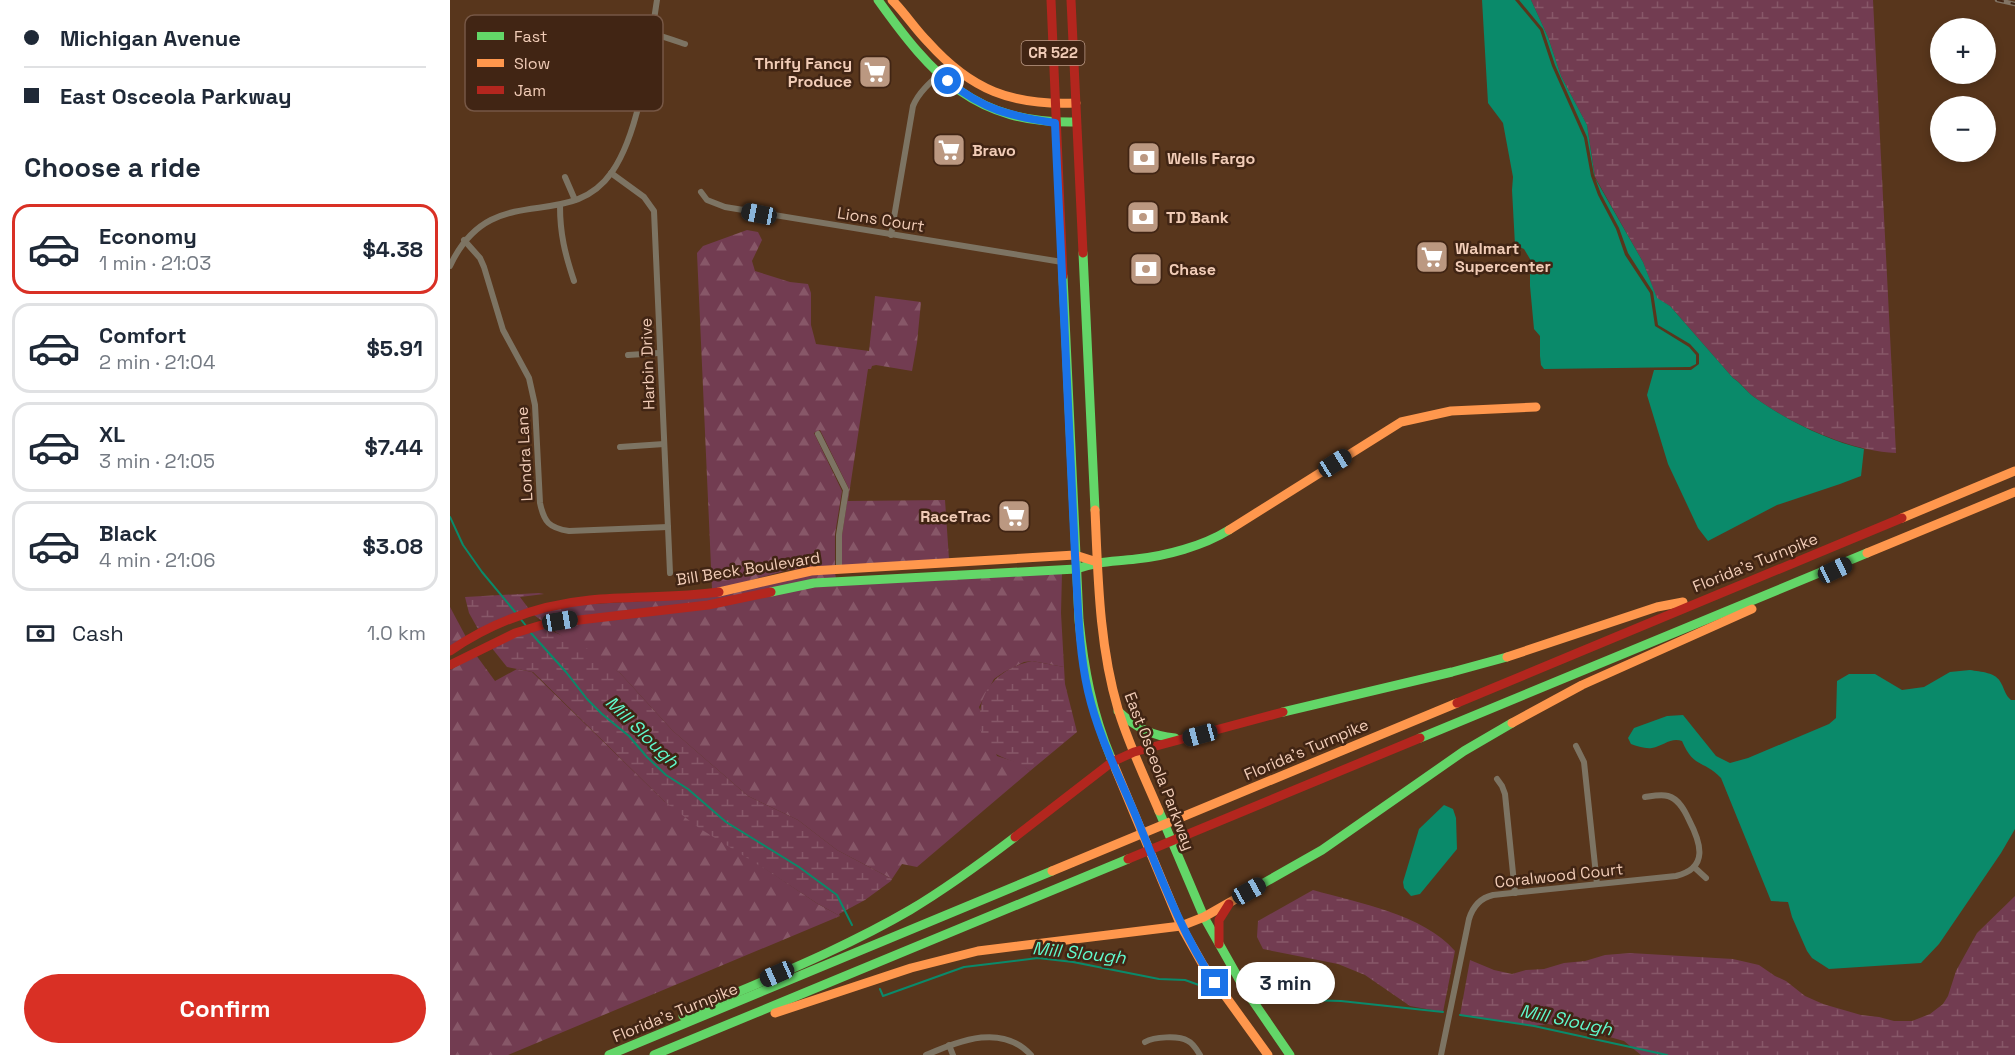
<!DOCTYPE html>
<html lang="en">
<head>
<meta charset="utf-8">
<style>
  :root { --surface:#fff; --page:#f2f2f3; --text:#1f2937; --muted:#747a83; --line:#e0e1e3; --accent:#d93025 }
  body { margin:0; font-family:"Space Grotesk",sans-serif; background:var(--page); color:var(--text); height:100vh; display:flex; flex-direction:column; font-size:22px; white-space:nowrap }
  * { box-sizing:border-box; margin:0 }
  p { font-size:20px; color:var(--muted) }
  .icon { flex:none; width:33px; height:33px; fill:none; stroke:currentColor; stroke-width:2; stroke-linecap:round; stroke-linejoin:round }
  .map { position:relative; flex:1; overflow:hidden }
  .panel { display:flex; flex-direction:column; background:var(--surface); width:450px }
  .panel>* { flex:none }
  .banner { display:grid; align-content:center; height:132px; padding:0 24px; background:var(--surface) }
  .controls { position:absolute; left:1480px; top:18px; display:grid; gap:12px }
  .controls a { display:grid; place-items:center; width:66px; height:66px; border-radius:50%; background:var(--surface); box-shadow:0 3px 9px #0003; font-size:30px }
  .end { position:absolute; width:27px; height:27px; margin:-14px; border:8px solid #1a73e8; background:#fff; box-shadow:0 0 0 3px #fff }
  .from { border-radius:50% }
  .bubble { position:absolute; height:42px; border-radius:21px; background:var(--surface); box-shadow:0 3px 9px #0003; font-size:20px; font-weight:700; line-height:42px; text-align:center }
  .car { position:absolute; width:18px; height:36px; margin:-18px -9px; border-radius:8px; box-shadow:0 0 4px 2px #0007; background:linear-gradient(#222 24%,#8ab4d8 0 40%,#222 0 76%,#8ab4d8 0 86%,#222 0) }
  .banner b { display:flex; align-items:center; gap:21px; height:57px; font-size:22px }
  .banner b+b { border-top:2px solid var(--line) }
  .banner i { width:15px; height:15px; background:var(--text) }
  ul { padding:0; list-style:none }
  li { display:flex; align-items:center; gap:18px; height:90px; margin:0 12px 9px; padding:0 12px; border:3px solid var(--line); border-radius:18px }
  li div { flex:1 }
  li b { display:block; font-size:22px }
  li em { font-style:normal; font-weight:700 }
  li.selected { border-color:var(--accent) }
  li>.icon { width:54px; height:54px; stroke-width:1.5 }
  h2 { padding:0 24px; font-size:27px; line-height:72px }
  .pay { display:flex; align-items:center; gap:15px; height:66px; padding:0 24px; font-size:22px }
  .pay p { margin-inline-start:auto }
  .action { display:flex; gap:12px; margin-top:auto; padding:12px 24px }
  .action a { flex:1; height:69px; border-radius:36px; background:var(--accent); color:#fff; font-size:24px; font-weight:700; line-height:69px; text-align:center }
  main { display:flex; flex:1; min-height:0 }
  .map>svg:first-child { display:block }
  .forest { fill:url(#forest-firs) }
  .wetland { fill:url(#wetland-marsh) }
  .water { fill:#0a8a6a }
  .lines { fill:none; stroke-linecap:round; stroke-linejoin:round }
  .stream { stroke:#0a8a6a; stroke-width:2 }
  .street { stroke:#7d7463; stroke-width:6 }
  .fast { stroke:#63d668; stroke-width:9 }
  .slow { stroke:#ff974d; stroke-width:9 }
  .jam { stroke:#b3261e; stroke-width:9 }
  .rail-casing { stroke:#827464; stroke-width:4.5 }
  .rail { stroke:#412514; stroke-width:2; stroke-dasharray:7; stroke-linecap:butt }
  .route { stroke:#1a73e8; stroke-width:8 }
  .labels { text-anchor:middle; stroke-width:5; stroke-linejoin:round; paint-order:stroke }
  .shield { fill:#412514; stroke:#bc9a86; stroke-width:1.5 }
  .shield-label { font-size:15px; font-weight:bold; fill:#f1ccb7 }
  .poi-label { font-size:16px; font-weight:bold; fill:#f1ccb7; stroke:#412514; text-anchor:start }
  .street-label { font-size:16px; fill:#f1ccb7; stroke:#412514 }
  .water-label { font-size:18px; font-style:italic; fill:#60facd; stroke:#412514 }
  .key { fill:#412514; stroke:#765745; stroke-width:1.5 }
  .key-label { font-size:16px; fill:#f1ccb7 }
</style>
</head>
<body>
<main>
<section class="panel">
<div class="banner">
<b><i class="from"></i>Michigan Avenue</b>
<b><i></i>East Osceola Parkway</b>
</div>
<h2>Choose a ride</h2>
<ul>
<li class="selected"><svg class="icon" aria-label="car" viewBox="0 0 24 24"><path d="M5 17H2v-5l4-1 3-4h7l3 4 3 1v5h-3M9 17h6M6 11h13"/><circle cx="7" cy="17" r="2"/><circle cx="17" cy="17" r="2"/></svg><div><b>Economy</b><p>1 min · 21:03</p></div><em>$4.38</em></li>
<li><svg class="icon" aria-label="car" viewBox="0 0 24 24"><path d="M5 17H2v-5l4-1 3-4h7l3 4 3 1v5h-3M9 17h6M6 11h13"/><circle cx="7" cy="17" r="2"/><circle cx="17" cy="17" r="2"/></svg><div><b>Comfort</b><p>2 min · 21:04</p></div><em>$5.91</em></li>
<li><svg class="icon" aria-label="car" viewBox="0 0 24 24"><path d="M5 17H2v-5l4-1 3-4h7l3 4 3 1v5h-3M9 17h6M6 11h13"/><circle cx="7" cy="17" r="2"/><circle cx="17" cy="17" r="2"/></svg><div><b>XL</b><p>3 min · 21:05</p></div><em>$7.44</em></li>
<li><svg class="icon" aria-label="car" viewBox="0 0 24 24"><path d="M5 17H2v-5l4-1 3-4h7l3 4 3 1v5h-3M9 17h6M6 11h13"/><circle cx="7" cy="17" r="2"/><circle cx="17" cy="17" r="2"/></svg><div><b>Black</b><p>4 min · 21:06</p></div><em>$3.08</em></li>
</ul>
<div class="pay"><svg class="icon" aria-label="cash" viewBox="0 0 24 24"><path d="M3 7h18v10H3z"/><circle cx="12" cy="12" r="2"/></svg>Cash<p>1.0 km</p></div>
<div class="action"><a>Confirm</a></div>
</section>
<div class="map">
<svg width="1565" height="1055" viewBox="0 0 1565 1055">
  <defs>
    <pattern id="forest-firs" width="22" height="20" patternUnits="userSpaceOnUse" patternTransform="scale(1.5)"><rect width="22" height="20" fill="#723c51"/><path d="M5 1l3.5 6h-7zM16 11l3.5 6h-7z" fill="#875768"/></pattern>
    <pattern id="wetland-marsh" width="20" height="14" patternUnits="userSpaceOnUse" patternTransform="scale(1.5)"><rect width="20" height="14" fill="#723c51"/><path d="M1 5h8M5 5V1M11 12h8M15 12V8" fill="none" stroke="#875768"/></pattern>
  </defs>
  <rect width="100%" height="100%" fill="#58361c"/>
  <g class="forest">
    <polygon points="297,230 308,232 312,240 302,261 305,271 340,282 358,284 361,293 361,325 366,344 419,351 425,296 471,302 467,343 462,371 426,365 422,366 421,369 418,369 398,501 495,500 499,559 392,566 392,535 399,489 370,430 364,433 392,491 385,534 385,566 338,570 287,584 262,589 247,253 253,246"/>
    <polygon points="385,573 386,578 257,602 92,621 84,615 124,605 229,599 339,577"/>
    <polygon points="612,573 611,613 614,667 582,661 574,662 554,672 544,679 529,707 547,756 570,763 580,771 467,867 452,864 442,879 387,850 348,820 298,796 223,731 170,673 98,627 126,622 259,608 364,587"/>
    <polygon points="0,607 16,637 0,647"/>
    <polygon points="26,655 45,681 67,669 82,672 214,801 368,904 390,916 58,1055 0,1055 0,670"/>
  </g>
  <g class="wetland">
    <path d="M1081,0H1423L1446,453C1400,451 1341,424 1304,397C1296,391 1292,383 1283,378L1220,306L1207,299L1193,262L1145,177L1137,125L1111,76L1098,37Z"/>
    <polygon points="89,593 94,594 70,597 79,609 28,629 19,613 15,597"/>
    <polygon points="98,627 102,631 131,644 170,673 223,731 298,796 348,820 387,850 442,879 441,881 415,900 389,914 390,916 368,904 315,869 249,828 214,801 83,672 57,667 41,647 66,636"/>
    <path d="M582,661L614,667L615,684L627,732L580,771C564,758 549,761 536,745C531,738 531,731 530,722C528,689 550,668 582,661Z"/>
    <path d="M863,890C908,903 973,914 1005,951L993,1012L960,1006L915,975L888,964L813,949L807,937L808,921Z"/>
    <polygon points="1565,896 1565,1055 1191,1055 1174,1041 1138,1031 1098,1024 1084,1026 1010,1015 1020,960 1044,970 1062,974 1076,970 1094,969 1114,963 1135,961 1155,955 1180,953 1283,959 1309,965 1325,976 1336,981 1355,996 1373,1004 1411,1015 1429,1017 1444,1021 1462,1021 1480,1014 1493,1004 1498,996 1506,971 1527,933"/>
  </g>
  <g class="water">
    <polygon points="1032,0 1065,0 1090,30 1102,66 1134,138 1141,176 1148,195 1166,229 1175,255 1200,293 1205,326 1239,347 1246,355 1246,364 1240,367 1094,369 1091,365 1090,356 1090,336 1084,329 1080,286 1080,259 1074,249 1065,245 1062,190 1063,177 1053,123 1038,103"/>
    <path d="M1069,0H1081L1098,37L1111,76L1137,125L1145,178L1193,262L1207,298L1220,306L1283,378C1291,383 1296,391 1304,397C1334,419 1378,441 1414,449L1411,476L1390,484L1327,505L1258,541L1248,528L1218,464L1197,395L1204,370H1241L1249,364V354L1240,344L1208,325L1203,292L1178,253L1169,228L1151,194L1144,175L1137,137L1105,65L1093,29Z"/>
    <path d="M1520,670C1531,672 1546,672 1551,683C1555,690 1555,695 1561,700H1565V829L1551,853L1489,944L1471,963L1379,969L1362,958L1357,951L1342,917L1338,902L1321,901L1271,778C1254,760 1243,768 1232,741C1221,737 1213,746 1202,748C1195,749 1187,746 1181,744L1178,738L1184,728L1217,716L1233,715L1266,756L1280,763L1298,758L1379,724L1386,718L1387,681L1399,674H1425L1452,690L1474,687L1500,672Z"/>
    <polygon points="994,805 1003,809 1006,818 1007,849 970,894 961,896 954,888 953,882 969,829"/>
  </g>
  <g class="lines">
    <g class="stream">
      <polyline points="0,517 13,545 32,572 66,613"/>
      <polyline points="69,617 77,627"/>
      <polyline points="80,632 116,672 137,699 152,714 179,736 197,757 216,775 238,789 276,822 349,867 387,895 402,925"/>
      <polyline points="430,989 433,996 514,967 588,958 623,962 709,979 735,980 760,989"/>
      <polyline points="817,999 891,1001 993,1012"/>
      <polyline points="1010,1015 1084,1026 1217,1055"/>
    </g>
    <g class="street">
      <path d="M200,103L187,107L130,97L112,91L107,84L115,31L121,20C159,18 199,32 235,44"/>
      <polyline points="161,173 194,197 204,211 220,573"/>
      <polyline points="115,177 125,200"/>
      <polyline points="251,192 257,200 275,207 612,262"/>
      <path d="M110,206C110,234 115,254 124,281"/>
      <path d="M441,235L463,106C470,89 487,77 501,64"/>
      <path d="M14,240L30,258L34,267L53,330L79,378L85,405L90,503C94,522 99,528 119,531L218,527"/>
      <path d="M0,266C42,176 118,235 162,172C191,130 199,50 207,0"/>
      <polyline points="178,355 209,353"/>
      <polyline points="368,434 396,490 389,535 389,569"/>
      <polyline points="170,447 214,444"/>
      <polyline points="1126,746 1134,762 1147,884"/>
      <polyline points="1047,779 1052,786 1055,794 1065,893"/>
      <polyline points="1244,867 1256,878"/>
      <path d="M695,1042C704,1037 728,1035 738,1041C743,1043 747,1050 750,1055"/>
      <polyline points="499,1045 503,1055"/>
      <path d="M476,1055C510,1041 551,1023 581,1055"/>
      <path d="M991,1055L1019,919C1023,906 1030,898 1043,895L1226,876C1259,868 1251,843 1239,820C1235,811 1229,799 1218,796C1211,794 1202,796 1195,797"/>
    </g>
    <g class="fast">
      <path d="M428,0C483,77 525,124 626,122"/>
      <polyline points="633,253 645,510"/>
      <path d="M613,276L629,620C634,669 642,712 661,758"/>
      <path d="M321,592L364,583L626,569C649,561 662,562 686,559C716,556 753,546 779,530"/>
      <path d="M668,711C685,727 702,736 725,738"/>
      <polyline points="833,712 1002,672 1057,657"/>
      <polyline points="970,738 1417,553"/>
      <polyline points="709,811 754,917 794,988 840,1055"/>
      <polyline points="798,892 872,850 1014,751 1062,723"/>
      <path d="M233,1016C309,982 388,952 460,910C497,888 531,863 565,837"/>
      <polyline points="159,1055 602,871"/>
      <polyline points="204,1055 678,859"/>
    </g>
    <g class="slow">
      <path d="M442,0C455,13 465,29 478,42C521,90 562,106 626,103"/>
      <path d="M645,510C648,577 649,645 668,709C678,743 695,778 709,811"/>
      <polyline points="1452,518 1565,471"/>
      <polyline points="779,530 951,422 1001,411 1086,407"/>
      <polyline points="1417,553 1565,492"/>
      <polyline points="269,592 361,571 625,555 647,562"/>
      <polyline points="1057,657 1207,607 1233,602"/>
      <polyline points="1062,723 1132,685 1302,609"/>
      <polyline points="661,758 731,926 753,965 818,1055"/>
      <polyline points="602,871 1007,703"/>
      <polyline points="325,1013 461,968 528,951 731,926 754,917 798,892"/>
    </g>
    <g class="jam">
      <polyline points="601,0 613,276"/>
      <polyline points="621,0 633,253"/>
      <path d="M0,651C42,622 90,605 140,600C183,596 226,598 269,592"/>
      <polyline points="0,665 65,633 95,624 258,605 321,592"/>
      <polyline points="1007,703 1452,518"/>
      <polyline points="565,837 662,762 684,752 833,712"/>
      <polyline points="678,859 970,738"/>
      <polyline points="769,944 769,920 779,904"/>
    </g>
    <g class="rail-casing">
      <polyline id="rail" points="1547,0 1565,4"/>
    </g>
    <use href="#rail" class="rail"/>
  </g>
  <g class="lines">
    <path class="route" d="M498,81C534,110 560,116 605,123L625,555C628,601 628,647 638,691C648,735 668,774 685,814C709,872 730,931 765,983"/>
  </g>
  <defs>
    <g id="supermarket-square" transform="scale(1.725)"><rect x="-9" y="-9" width="18" height="18" rx="4" fill="#bb9881" stroke="#412514"/><path d="M-6-5.5h2.5l.6 2H6L4.5 2H-2.5L-4.4-4H-6ZM-1.5 3.2a1.3 1.3 0 1 0 .1 0ZM3 3.2a1.3 1.3 0 1 0 .1 0Z" fill="#fff"/></g>
    <g id="bank-square" transform="scale(1.725)"><rect x="-9" y="-9" width="18" height="18" rx="4" fill="#bb9881" stroke="#412514"/><path d="M-6-4H6V4H-6ZM0-2.3a2.3 2.3 0 1 0 0 4.6a2.3 2.3 0 1 0 0-4.6Z" fill="#fff"/></g>
  </defs>
  <g fill-rule="evenodd">
    <use href="#supermarket-square" x="425" y="72"/>
    <use href="#supermarket-square" x="499" y="150"/>
    <use href="#bank-square" x="694" y="158"/>
    <use href="#bank-square" x="693" y="217"/>
    <use href="#supermarket-square" x="982" y="257"/>
    <use href="#bank-square" x="696" y="269"/>
    <use href="#supermarket-square" x="564" y="516"/>
  </g>
  <g class="labels">
    <rect class="shield" x="571.5" y="41" width="63" height="24" rx="4.5"/>
    <g class="shield-label">
      <text x="603" y="58">CR 522</text>
    </g>
    <g class="poi-label">
      <text x="402" y="69" text-anchor="end">Thrify Fancy<tspan x="402" dy="18">Produce</tspan></text>
      <text x="522" y="156">Bravo</text>
      <text x="717" y="164">Wells Fargo</text>
      <text x="716" y="223">TD Bank</text>
      <text x="1005" y="254">Walmart<tspan x="1005" dy="18">Supercenter</tspan></text>
      <text x="719" y="275">Chase</text>
      <text x="541" y="522" text-anchor="end">RaceTrac</text>
    </g>
    <g class="street-label">
      <text transform="translate(431 219) rotate(9)" y="6">Lions Court</text>
      <text transform="translate(197 364) rotate(-92)" y="6">Harbin Drive</text>
      <text transform="translate(74 454) rotate(-93)" y="6">Londra Lane</text>
      <text transform="translate(1305 562) rotate(-22)" y="6">Florida's Turnpike</text>
      <text transform="translate(298 568) rotate(-9)" y="6">Bill Beck Boulevard</text>
      <text transform="translate(856 749) rotate(-23)" y="6">Florida's Turnpike</text>
      <text transform="translate(710 771) rotate(69)" y="6">East Osceola Parkway</text>
      <text transform="translate(1109 875) rotate(-6)" y="6">Coralwood Court</text>
      <text transform="translate(225 1012) rotate(-22)" y="6">Florida's Turnpike</text>
    </g>
    <g class="water-label">
      <text transform="translate(192 732) rotate(44)" y="6">Mill Slough</text>
      <text transform="translate(629 953) rotate(6)" y="6">Mill Slough</text>
      <text transform="translate(1116 1020) rotate(12)" y="6">Mill Slough</text>
    </g>
  </g>
  <rect x="15" y="15" width="198" height="96" rx="9" class="key"/>
  <rect x="27" y="32" width="27" height="8" fill="#63d668"/>
  <rect x="27" y="59" width="27" height="8" fill="#ff974d"/>
  <rect x="27" y="86" width="27" height="8" fill="#b3261e"/>
  <g class="key-label">
    <text x="64" y="42">Fast</text>
    <text x="64" y="69">Slow</text>
    <text x="64" y="96">Jam</text>
  </g>
</svg>
<div class="controls">
<a>+</a>
<a>−</a>
</div>
<i class="end from" style="left:498px;top:81px"></i>
<i class="end" style="left:765px;top:983px"></i>
<div class="bubble" style="left:786px;top:962px;width:99px">3 min</div>
<i class="car" style="left:309px;top:214px;rotate:281deg"></i>
<i class="car" style="left:885px;top:463px;rotate:58deg"></i>
<i class="car" style="left:1385px;top:570px;rotate:65deg"></i>
<i class="car" style="left:110px;top:621px;rotate:81deg"></i>
<i class="car" style="left:750px;top:735px;rotate:255deg"></i>
<i class="car" style="left:799px;top:891px;rotate:61deg"></i>
<i class="car" style="left:327px;top:974px;rotate:246deg"></i>
</div>
</main>
</body>
</html>
